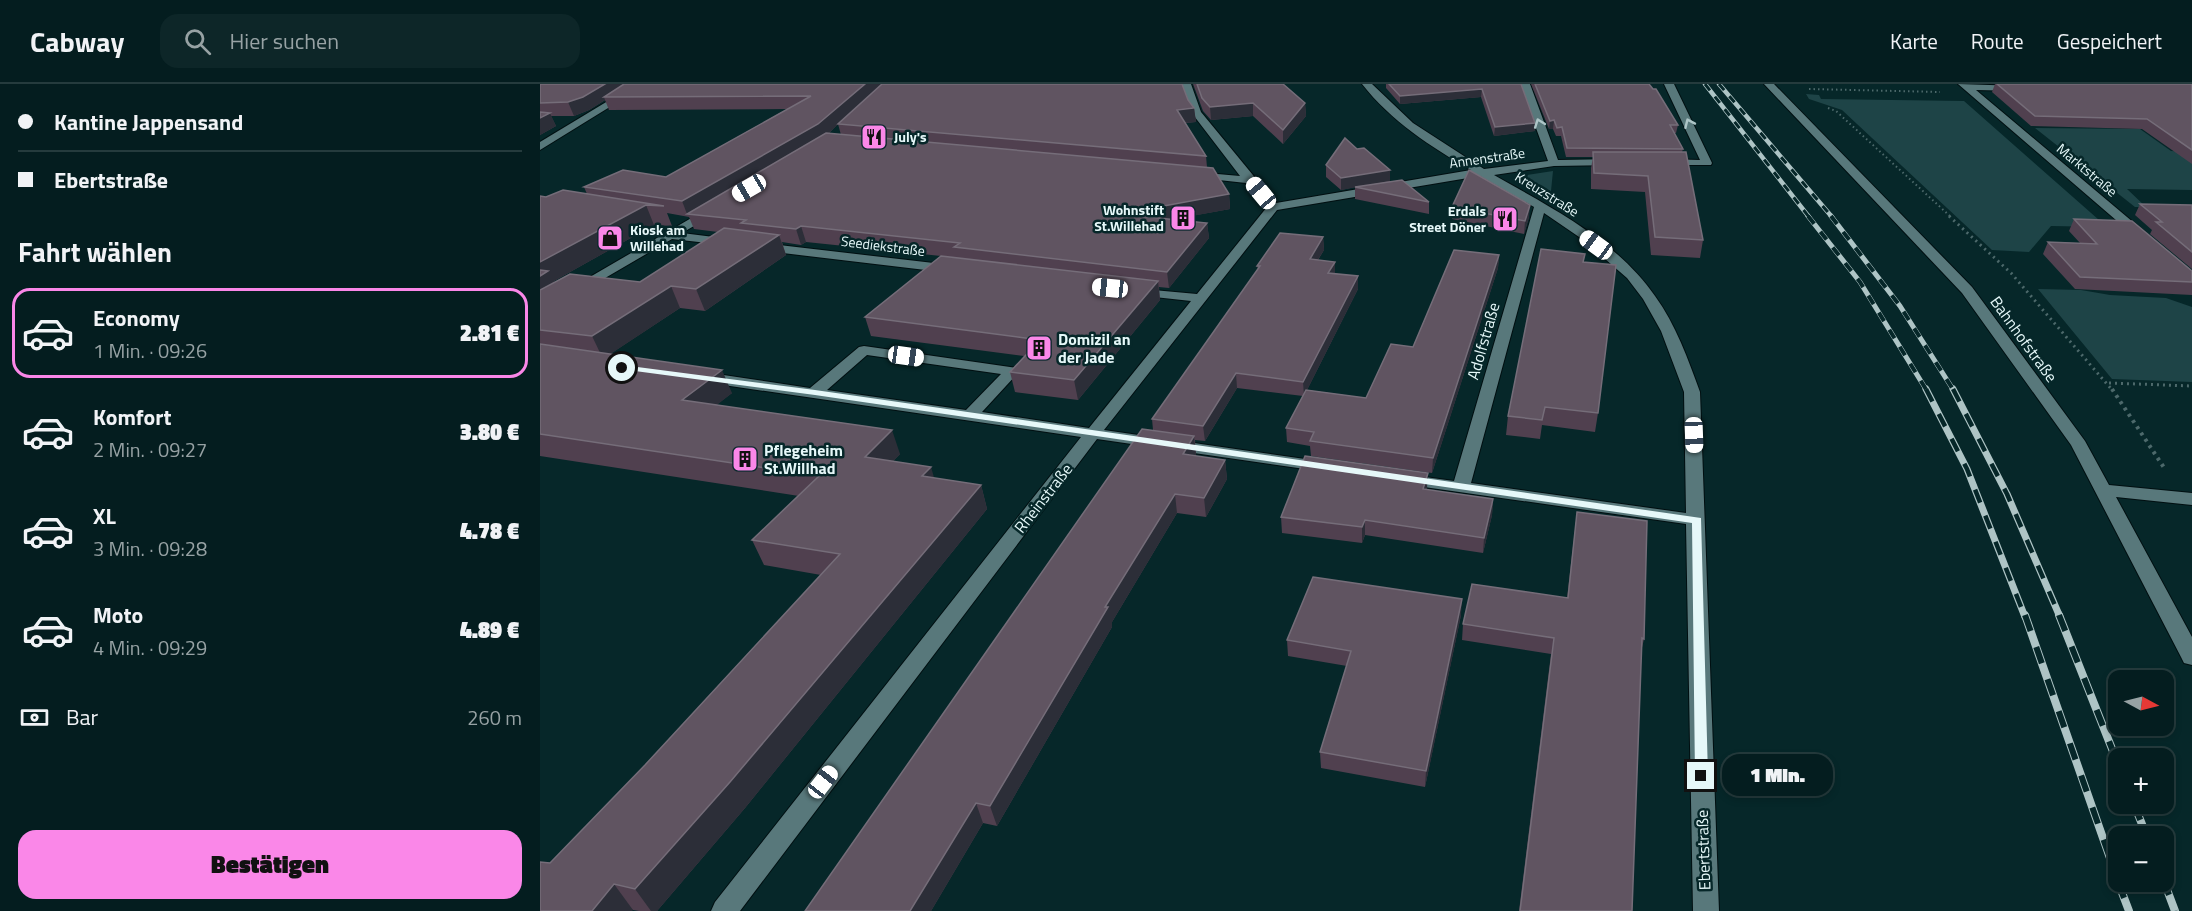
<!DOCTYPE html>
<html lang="de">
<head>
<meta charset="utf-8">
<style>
  :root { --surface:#041d1f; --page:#0d2628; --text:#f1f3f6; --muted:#97a2a4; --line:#253b3d; --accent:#fa87e8 }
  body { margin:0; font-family:"Titillium Web",sans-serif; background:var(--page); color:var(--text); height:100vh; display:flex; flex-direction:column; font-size:22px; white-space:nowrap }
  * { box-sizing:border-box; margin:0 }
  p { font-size:20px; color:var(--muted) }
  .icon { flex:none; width:33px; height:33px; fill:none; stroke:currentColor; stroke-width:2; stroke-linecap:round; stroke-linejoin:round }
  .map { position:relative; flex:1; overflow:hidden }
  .drawer { display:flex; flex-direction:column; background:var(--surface); width:540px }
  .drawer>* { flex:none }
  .top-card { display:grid; align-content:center; height:132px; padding:0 18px; background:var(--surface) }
  .needle { width:39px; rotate:97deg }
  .controls { position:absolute; left:1568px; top:586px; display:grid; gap:12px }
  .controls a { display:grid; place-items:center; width:66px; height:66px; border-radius:12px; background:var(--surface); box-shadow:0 3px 9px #0003,0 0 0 2px var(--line); font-size:30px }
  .end { position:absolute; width:27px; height:27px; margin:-14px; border:8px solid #e6f8f9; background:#111; box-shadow:0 0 0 3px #111 }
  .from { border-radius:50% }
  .bubble { position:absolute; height:42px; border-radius:18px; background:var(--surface); box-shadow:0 3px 9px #0003,0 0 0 2px var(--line); font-size:20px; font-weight:800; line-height:42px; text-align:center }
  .car { position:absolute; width:18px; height:36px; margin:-18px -9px; border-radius:8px; box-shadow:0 0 4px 2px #0007; background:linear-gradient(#fff 24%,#345 0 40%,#fff 0 76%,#345 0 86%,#fff 0) }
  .top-card b { display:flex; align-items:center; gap:21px; height:57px; font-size:22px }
  .top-card b+b { border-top:2px solid var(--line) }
  .top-card i { width:15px; height:15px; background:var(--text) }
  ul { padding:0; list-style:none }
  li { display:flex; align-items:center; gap:18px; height:90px; margin:0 12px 9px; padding:0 6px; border:3px solid transparent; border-radius:18px }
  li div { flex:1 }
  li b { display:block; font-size:22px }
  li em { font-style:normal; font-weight:800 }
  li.current { border-color:var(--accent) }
  li>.icon { width:54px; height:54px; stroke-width:1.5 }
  h2 { padding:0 18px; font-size:27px; line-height:72px }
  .pay { display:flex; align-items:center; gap:15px; height:66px; padding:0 18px; font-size:22px }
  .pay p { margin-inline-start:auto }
  .primary-button { display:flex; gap:12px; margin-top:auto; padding:12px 18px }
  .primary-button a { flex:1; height:69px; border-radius:18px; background:var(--accent); color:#111; font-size:24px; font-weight:800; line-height:69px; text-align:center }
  header { display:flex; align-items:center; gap:36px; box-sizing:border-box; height:84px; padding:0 30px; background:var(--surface); border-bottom:2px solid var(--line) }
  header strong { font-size:28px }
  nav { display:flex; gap:33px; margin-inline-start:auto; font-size:21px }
  .search { width:420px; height:54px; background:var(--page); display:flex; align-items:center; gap:15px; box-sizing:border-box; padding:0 21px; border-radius:18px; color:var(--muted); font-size:22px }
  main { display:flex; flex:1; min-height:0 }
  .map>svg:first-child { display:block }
  .green { fill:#1e4447 }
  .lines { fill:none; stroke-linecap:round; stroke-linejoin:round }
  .minor-casing { stroke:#000f11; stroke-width:2 }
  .path-far2 { stroke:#4d696b; stroke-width:2; stroke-dasharray:1.5 3; stroke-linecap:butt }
  .path-far1 { stroke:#4d696b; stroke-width:3; stroke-dasharray:2 4; stroke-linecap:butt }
  .path { stroke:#4d696b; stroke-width:4; stroke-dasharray:3 4.5; stroke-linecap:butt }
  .minor { fill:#58787b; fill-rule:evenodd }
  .rail-far3-casing { stroke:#aec4c5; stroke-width:4.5 }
  .rail-far2-casing { stroke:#aec4c5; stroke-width:5 }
  .rail-far1-casing { stroke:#aec4c5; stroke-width:7 }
  .rail-casing { stroke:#aec4c5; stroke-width:8 }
  .rail-far3 { stroke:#062729; stroke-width:3; stroke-dasharray:8; stroke-linecap:butt }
  .rail-far2 { stroke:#062729; stroke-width:4; stroke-dasharray:10; stroke-linecap:butt }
  .rail-far1 { stroke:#062729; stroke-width:4.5; stroke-dasharray:14; stroke-linecap:butt }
  .rail { stroke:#062729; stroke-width:6; stroke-dasharray:17; stroke-linecap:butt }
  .wall { fill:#50404f; fill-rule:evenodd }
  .shaded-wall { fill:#2c2e38 }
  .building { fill:#605461; stroke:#756d79; stroke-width:1.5 }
  .oneway { stroke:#adc5c7 }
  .route { fill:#e6f8f9 }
  .labels { text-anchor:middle; stroke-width:5; stroke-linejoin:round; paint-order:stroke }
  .far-poi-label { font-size:14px; font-weight:bold; fill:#e6f8f9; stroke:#062729; text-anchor:start }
  .far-street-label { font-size:14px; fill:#e6f8f9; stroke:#062729 }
  .poi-label { font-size:16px; font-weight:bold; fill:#e6f8f9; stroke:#062729; text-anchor:start }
  .street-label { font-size:16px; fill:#e6f8f9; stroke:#062729 }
</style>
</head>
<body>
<header>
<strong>Cabway</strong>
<div class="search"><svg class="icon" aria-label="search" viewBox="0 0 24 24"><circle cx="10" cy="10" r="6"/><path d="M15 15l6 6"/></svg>Hier suchen</div>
<nav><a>Karte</a><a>Route</a><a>Gespeichert</a></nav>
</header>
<main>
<section class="drawer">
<div class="top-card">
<b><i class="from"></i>Kantine Jappensand</b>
<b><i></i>Ebertstraße</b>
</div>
<h2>Fahrt wählen</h2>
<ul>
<li class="current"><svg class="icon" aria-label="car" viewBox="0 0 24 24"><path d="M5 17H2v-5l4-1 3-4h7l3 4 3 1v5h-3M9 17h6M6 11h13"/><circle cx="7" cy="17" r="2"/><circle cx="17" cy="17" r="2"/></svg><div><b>Economy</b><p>1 Min. · 09:26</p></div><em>2.81 €</em></li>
<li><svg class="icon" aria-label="car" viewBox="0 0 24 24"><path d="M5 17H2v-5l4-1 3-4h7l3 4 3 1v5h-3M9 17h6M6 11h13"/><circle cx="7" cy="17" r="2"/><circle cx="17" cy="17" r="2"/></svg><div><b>Komfort</b><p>2 Min. · 09:27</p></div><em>3.80 €</em></li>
<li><svg class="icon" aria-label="car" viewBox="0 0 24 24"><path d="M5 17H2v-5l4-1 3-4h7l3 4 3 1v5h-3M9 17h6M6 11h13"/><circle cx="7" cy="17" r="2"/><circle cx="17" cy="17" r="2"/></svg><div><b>XL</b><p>3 Min. · 09:28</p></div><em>4.78 €</em></li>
<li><svg class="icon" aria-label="car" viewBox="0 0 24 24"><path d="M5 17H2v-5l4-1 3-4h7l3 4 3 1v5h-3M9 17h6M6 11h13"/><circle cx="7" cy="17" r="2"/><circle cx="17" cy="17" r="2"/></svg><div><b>Moto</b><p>4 Min. · 09:29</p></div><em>4.89 €</em></li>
</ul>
<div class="pay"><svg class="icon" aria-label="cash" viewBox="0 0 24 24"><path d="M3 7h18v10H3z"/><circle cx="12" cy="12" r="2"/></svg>Bar<p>260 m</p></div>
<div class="primary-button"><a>Bestätigen</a></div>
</section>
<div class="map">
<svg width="1652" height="827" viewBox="0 0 1652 827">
  <rect width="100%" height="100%" fill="#062729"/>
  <g class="green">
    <polygon points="1266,10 1279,11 1281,15 1424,17 1567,143 1511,142 1489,168 1452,166 1302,26 1269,15"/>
    <polygon points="1495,44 1600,45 1631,67 1652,68 1652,106 1587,105 1606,123 1595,123"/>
    <polygon points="1013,87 1010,117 985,103 982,97 987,91"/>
    <polygon points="1498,205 1541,206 1570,211 1626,214 1652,223 1652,298 1572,295"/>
  </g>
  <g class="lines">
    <g class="minor-casing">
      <g id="minor">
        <polygon points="96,0 107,0 0,66 0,58"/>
        <path d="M641,0H651L661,28L736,119L931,86C891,63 851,37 822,0H832L873,39L944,85L1008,77L980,0H990L1018,76L1076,75L1081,78L1076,81L1014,82L954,91C1012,124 1076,156 1115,212C1136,241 1148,275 1160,308L1179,827H1153L1146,440L863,400L857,399L854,395L857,391L863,390L914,397L994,123L940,92L737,126L564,346L786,378L792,379L795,383L792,387L786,388L557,355L200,827H171L175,818L541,353L163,298L155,293L163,288L270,304L319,263L324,262L477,284L480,287L477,290L442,328L549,344L651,217L596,211L591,210L589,207L591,204L657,210L727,123L706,99L651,93L649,91L655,88L700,92L651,28ZM1004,129L1042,155L1087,194L1103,215L1121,247L1144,308L1146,429L931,399ZM327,271L461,290L426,326L287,306Z"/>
        <polygon points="1124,0 1134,0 1172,79 1171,81 1124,81 1119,78 1124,75 1160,76"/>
        <polygon points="1224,0 1234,0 1432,203 1545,357 1569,401 1652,409 1652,421 1576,413 1652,553 1652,581 1644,579 1641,573 1531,361 1422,209"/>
        <polygon points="1418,0 1481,2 1481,6 1478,7 1436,6 1606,149 1608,152 1606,155 1598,155"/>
        <polygon points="172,122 178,126 176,129 142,149 190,155 196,159 194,162 132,155 0,232 0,222"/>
        <polygon points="221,159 411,181 418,185 411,189 217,166 215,163"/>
      </g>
    </g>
    <g class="path-far2">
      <polyline points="1269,5 1400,8"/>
      <polyline points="1288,24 1296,27 1411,133"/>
    </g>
    <g class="path-far1">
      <polyline points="1409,132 1471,189 1573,307"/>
      <polyline points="1569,299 1652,302"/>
    </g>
    <polyline class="path" points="1572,305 1625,385"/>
    <use href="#minor" class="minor"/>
    <g class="rail-far3-casing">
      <g id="rail-far3">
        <polyline points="1165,0 1269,133"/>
        <polyline points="1179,0 1292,133"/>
      </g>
    </g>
    <g class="rail-far2-casing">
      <g id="rail-far2">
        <polyline points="1268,132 1320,198 1387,307"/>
        <polyline points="1291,132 1360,222 1414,307"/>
      </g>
    </g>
    <g class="rail-far1-casing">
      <g id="rail-far1">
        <polyline points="1386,305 1427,385 1485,533"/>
        <polyline points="1413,305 1467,410 1520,533"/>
      </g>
    </g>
    <g class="rail-casing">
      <g id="rail">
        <polyline points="1485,531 1578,797"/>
        <polyline points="1519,531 1578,680"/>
        <polyline points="1594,720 1607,753"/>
        <polyline points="1623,795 1635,827"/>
        <polyline points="1578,798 1589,827"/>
      </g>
    </g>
    <use href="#rail-far3" class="rail-far3"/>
    <use href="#rail-far2" class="rail-far2"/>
    <use href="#rail-far1" class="rail-far1"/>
    <use href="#rail" class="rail"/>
  </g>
  <g class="wall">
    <path d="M0,0L648,16L654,24L656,38L645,39L666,72L667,83L689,110L690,125L634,135L667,139L669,154L629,204L619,203L620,216L538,316L475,308L470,288L484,272L331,252L325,233L401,172L266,158L261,161L242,158L246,171L165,227L140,224L70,270L192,309L176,321L360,370L353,377L394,394L441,401L447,425L205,724L117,827H99L93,826L10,779L105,681L281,491L224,481L212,456L259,412L0,372V112L6,113L47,110L44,103L126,93L247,25L69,26L65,16L49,26L34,32H11L16,42L0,51ZM298,40L301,51L288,50ZM127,129L149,133L154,145L178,148L100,198H14V197L114,141L132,142Z"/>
    <polygon points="653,0 743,0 765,19 766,32 743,60 713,32 671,36 663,27"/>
    <polygon points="846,0 981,0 995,39 995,47 954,52 941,13 860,20 846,4"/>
    <polygon points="991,0 1109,0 1138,41 1136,49 1134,49 1143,65 1142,68 1163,156 1160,174 1111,171 1105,108 1051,105 1051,84 1053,73 1026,73 1021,52 1016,52 1013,45 1009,45"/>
    <polygon points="1455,0 1652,0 1652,80 1602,45 1491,42 1452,8"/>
    <polygon points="817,65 850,86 850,97 889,118 889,130 815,115 815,103 801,106 786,93 786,81"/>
    <polygon points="1600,120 1652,121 1652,185 1610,150 1612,146 1595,131"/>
    <polygon points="912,123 989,133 984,150 912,135"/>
    <polygon points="1534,135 1652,187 1652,211 1535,205 1503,170 1508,158 1540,159 1529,147"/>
    <polygon points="783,153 784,166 778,176 795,190 818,192 818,205 767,306 826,314 959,171 958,184 892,389 771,372 770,362 747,358 746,344 763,312 697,304 665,357 655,356 656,371 656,372 685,376 687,395 666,433 637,429 572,538 572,543 457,742 443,739 391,827 265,827 613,346 612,335 718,185 717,182"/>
    <polygon points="1044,178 1058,329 1055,348 1002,341 1000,355 966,351 968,332"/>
    <polygon points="887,404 887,406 953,415 952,431 943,469 825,451 822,459 742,449 741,433"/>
    <polygon points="1037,428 1104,555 1101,568 1092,827 979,827 1011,570 922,556 923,540 1027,514"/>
    <polygon points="921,531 885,703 781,684 780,668 807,582 748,572 747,556"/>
  </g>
  <g class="shaded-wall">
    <polygon points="65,0 92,0 64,13 65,16 49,26 34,32 28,18"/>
    <polygon points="325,0 343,0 283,54 147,130 142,117"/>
    <polygon points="942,5 941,13 860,20 860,12"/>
    <polygon points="713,19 713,32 671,36 670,23"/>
    <polygon points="765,19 766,32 743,60 743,46"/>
    <polygon points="654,24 656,38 639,39 637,26"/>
    <polygon points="10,29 16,42 0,51 0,34"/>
    <polygon points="1014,36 1013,45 1009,45 1010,37"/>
    <polygon points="995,39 995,47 954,52 955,43"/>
    <polygon points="850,86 850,97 801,106 801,94"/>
    <polygon points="689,110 690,125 582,145 580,130"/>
    <polygon points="106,121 114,141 14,197 19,208 0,219 0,178"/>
    <polygon points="990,121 989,133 984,150 985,137"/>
    <polygon points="667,139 669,154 629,204 627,188"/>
    <polygon points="261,142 266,158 261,161 256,145"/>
    <polygon points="239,151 246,171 165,227 156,205"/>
    <polygon points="783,153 784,166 770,188 770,175"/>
    <polygon points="959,171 958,184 892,389 893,374"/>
    <polygon points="795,178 795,191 788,189"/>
    <polygon points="818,192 818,205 764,312 763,298"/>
    <polygon points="618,197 620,216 538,316 534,296"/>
    <polygon points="131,202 140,224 63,275 52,252"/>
    <polygon points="182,286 192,309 153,340 142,316"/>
    <polygon points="696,289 697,304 665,357 663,342"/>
    <polygon points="352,346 360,370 334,397 325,373"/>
    <polygon points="654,352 656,371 645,389 643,370"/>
    <polygon points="685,376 687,395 666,433 664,414"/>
    <polygon points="391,383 398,407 382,392"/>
    <polygon points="888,389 887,404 882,420 883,405"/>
    <polygon points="441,401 447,425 205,724 117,827 111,827 95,805"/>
    <polygon points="635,410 637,429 572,538 572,543 457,742 450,722 565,523"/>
    <polygon points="953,415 952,431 943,469 944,454"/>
    <polygon points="825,436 825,451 822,459 822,443"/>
    <polygon points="922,515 921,531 885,703 886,687"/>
    <polygon points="436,719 443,739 391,827 370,827"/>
    <polygon points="74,800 93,826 92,827 52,827"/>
  </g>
  <g class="building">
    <polygon points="0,0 65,0 43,13 28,18 0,19"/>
    <polygon points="84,0 325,0 278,40 142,117 44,103 83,86 126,93 271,12 64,13"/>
    <polygon points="342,0 642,0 648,16 654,24 637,26 666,72 298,40"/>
    <polygon points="657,0 743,0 765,19 743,46 713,19 670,23 662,14"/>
    <polygon points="849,0 981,0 995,39 955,43 942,5 860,12"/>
    <polygon points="995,0 1109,0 1113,5 1116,5 1138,41 1130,41 1143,65 1027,64 1022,43 1017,44 1014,36 1010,37"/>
    <polygon points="1457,0 1652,0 1652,66 1607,35 1495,32"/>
    <polygon points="0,28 10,29 0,34"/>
    <polygon points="286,49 673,84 689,110 580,130 667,139 627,188 414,163 420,159 261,142 256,145 201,139 206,136 147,130"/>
    <polygon points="805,54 817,65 824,64 850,86 801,94 786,81"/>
    <polygon points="1053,68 1146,68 1163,156 1115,153 1108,92 1054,89"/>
    <polygon points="929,86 990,121 985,137 912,123"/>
    <polygon points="862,96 889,118 815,103"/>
    <polygon points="23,106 124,122 106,121 0,178 0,112 6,113"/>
    <polygon points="1600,120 1652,121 1652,168 1616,138 1622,138"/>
    <polygon points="1534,135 1592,137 1652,187 1652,198 1540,193 1508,158 1557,160"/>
    <polygon points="184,144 239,151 156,205 131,202 52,252 0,246 0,206 30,190 100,198"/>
    <polygon points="740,149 783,153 770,175 795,178 788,189 818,192 763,298 696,289 663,342 612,335 720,182 717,182"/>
    <polygon points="1001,165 1045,170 1043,178 1076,181 1058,329 1005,323 1002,336 968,332"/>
    <polygon points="914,166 959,171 893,374 770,357 774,348 746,344 766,306 826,314 851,260 873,263"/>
    <polygon points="401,172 618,197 534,296 470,288 500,256 325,233"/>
    <polygon points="0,186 8,187 0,192"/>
    <polygon points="0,260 182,286 142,316 352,346 325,373 391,383 382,392 441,401 190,698 95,805 74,800 52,827 0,827 0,778 10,779 105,681 300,470 212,456 279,392 0,350"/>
    <polygon points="602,345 654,352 643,370 685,376 664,414 635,410 565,523 568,523 450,722 436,719 370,827 265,827"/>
    <polygon points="765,372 888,389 883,405 953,415 944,454 825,436 822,443 741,433"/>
    <polygon points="1037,428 1107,437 1104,555 1102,554 1092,827 980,827 1014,554 923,540 932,500 1028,514"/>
    <polygon points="773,493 922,515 886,687 780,668 811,567 747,556"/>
  </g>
  <defs><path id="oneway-chevron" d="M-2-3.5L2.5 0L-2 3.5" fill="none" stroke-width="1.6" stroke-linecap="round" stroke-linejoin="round" transform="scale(1.5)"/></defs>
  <g class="oneway">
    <use href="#oneway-chevron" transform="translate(999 39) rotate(-110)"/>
    <use href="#oneway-chevron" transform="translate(1149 39) rotate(-114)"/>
  </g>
  <polygon class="route" points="82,281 275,306 1161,434 1168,692 1161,698 1155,692 1152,439 275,311 80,285 78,284"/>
  <defs>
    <g id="restaurant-square" transform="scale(1.35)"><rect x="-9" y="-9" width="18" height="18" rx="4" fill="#fa87e8" stroke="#062729"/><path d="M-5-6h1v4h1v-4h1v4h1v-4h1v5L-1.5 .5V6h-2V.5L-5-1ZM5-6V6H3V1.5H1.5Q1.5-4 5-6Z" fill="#111"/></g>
    <g id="building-square" transform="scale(1.35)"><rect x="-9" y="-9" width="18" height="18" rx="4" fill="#fa87e8" stroke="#062729"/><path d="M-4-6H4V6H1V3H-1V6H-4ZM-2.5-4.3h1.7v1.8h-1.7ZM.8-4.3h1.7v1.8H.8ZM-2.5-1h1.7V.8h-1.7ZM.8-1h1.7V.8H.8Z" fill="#111"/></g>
    <g id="shop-square" transform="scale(1.35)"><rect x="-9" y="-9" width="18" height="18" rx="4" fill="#fa87e8" stroke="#062729"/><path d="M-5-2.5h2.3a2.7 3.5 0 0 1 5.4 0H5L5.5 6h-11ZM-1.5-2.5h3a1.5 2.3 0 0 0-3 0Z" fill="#111"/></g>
  </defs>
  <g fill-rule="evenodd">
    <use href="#restaurant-square" x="334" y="53"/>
    <use href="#building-square" x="643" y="134"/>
    <use href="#restaurant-square" x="965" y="135"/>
    <use href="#shop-square" x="70" y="154"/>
    <use href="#building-square" x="499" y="264"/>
    <use href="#building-square" x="205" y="375"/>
  </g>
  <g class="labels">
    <g class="far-poi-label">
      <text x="354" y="58">July's</text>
      <text x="624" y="131" text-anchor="end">Wohnstift<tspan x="624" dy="16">St.Willehad</tspan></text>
      <text x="946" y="132" text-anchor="end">Erdals<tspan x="946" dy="16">Street Döner</tspan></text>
      <text x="90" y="151">Kiosk am<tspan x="90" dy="16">Willehad</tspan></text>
    </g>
    <g class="far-street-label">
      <text transform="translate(947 74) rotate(-8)" y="5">Annenstraße</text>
      <text transform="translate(1547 86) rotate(40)" y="5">Marktstraße</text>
      <text transform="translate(1007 110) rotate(32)" y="5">Kreuzstraße</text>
      <text transform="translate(343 162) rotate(7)" y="5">Seediekstraße</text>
    </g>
    <g class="poi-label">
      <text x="518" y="261">Domizil an<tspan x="518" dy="18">der Jade</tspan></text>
      <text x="224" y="372">Pflegeheim<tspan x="224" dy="18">St.Willhad</tspan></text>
    </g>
    <g class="street-label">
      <text transform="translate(1484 255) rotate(54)" y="6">Bahnhofstraße</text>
      <text transform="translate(943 257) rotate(-74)" y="6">Adolfstraße</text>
      <text transform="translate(503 414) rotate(-52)" y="6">Rheinstraße</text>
      <text transform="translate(1163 766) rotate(-92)" y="6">Ebertstraße</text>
    </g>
  </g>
</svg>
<div class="controls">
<a><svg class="needle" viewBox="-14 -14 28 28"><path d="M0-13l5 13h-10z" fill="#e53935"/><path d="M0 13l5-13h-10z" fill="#97a2a4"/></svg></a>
<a>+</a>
<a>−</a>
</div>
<i class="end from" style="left:82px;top:284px"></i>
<i class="end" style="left:1161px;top:692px"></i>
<div class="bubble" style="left:1182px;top:670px;width:111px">1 Min.</div>
<i class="car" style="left:209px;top:104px;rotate:240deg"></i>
<i class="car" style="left:721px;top:109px;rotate:320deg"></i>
<i class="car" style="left:1056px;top:161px;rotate:306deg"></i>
<i class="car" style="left:570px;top:204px;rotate:276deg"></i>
<i class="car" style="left:366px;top:272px;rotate:98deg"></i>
<i class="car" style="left:1154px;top:351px;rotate:178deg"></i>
<i class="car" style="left:283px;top:698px;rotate:38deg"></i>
</div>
</main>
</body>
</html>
